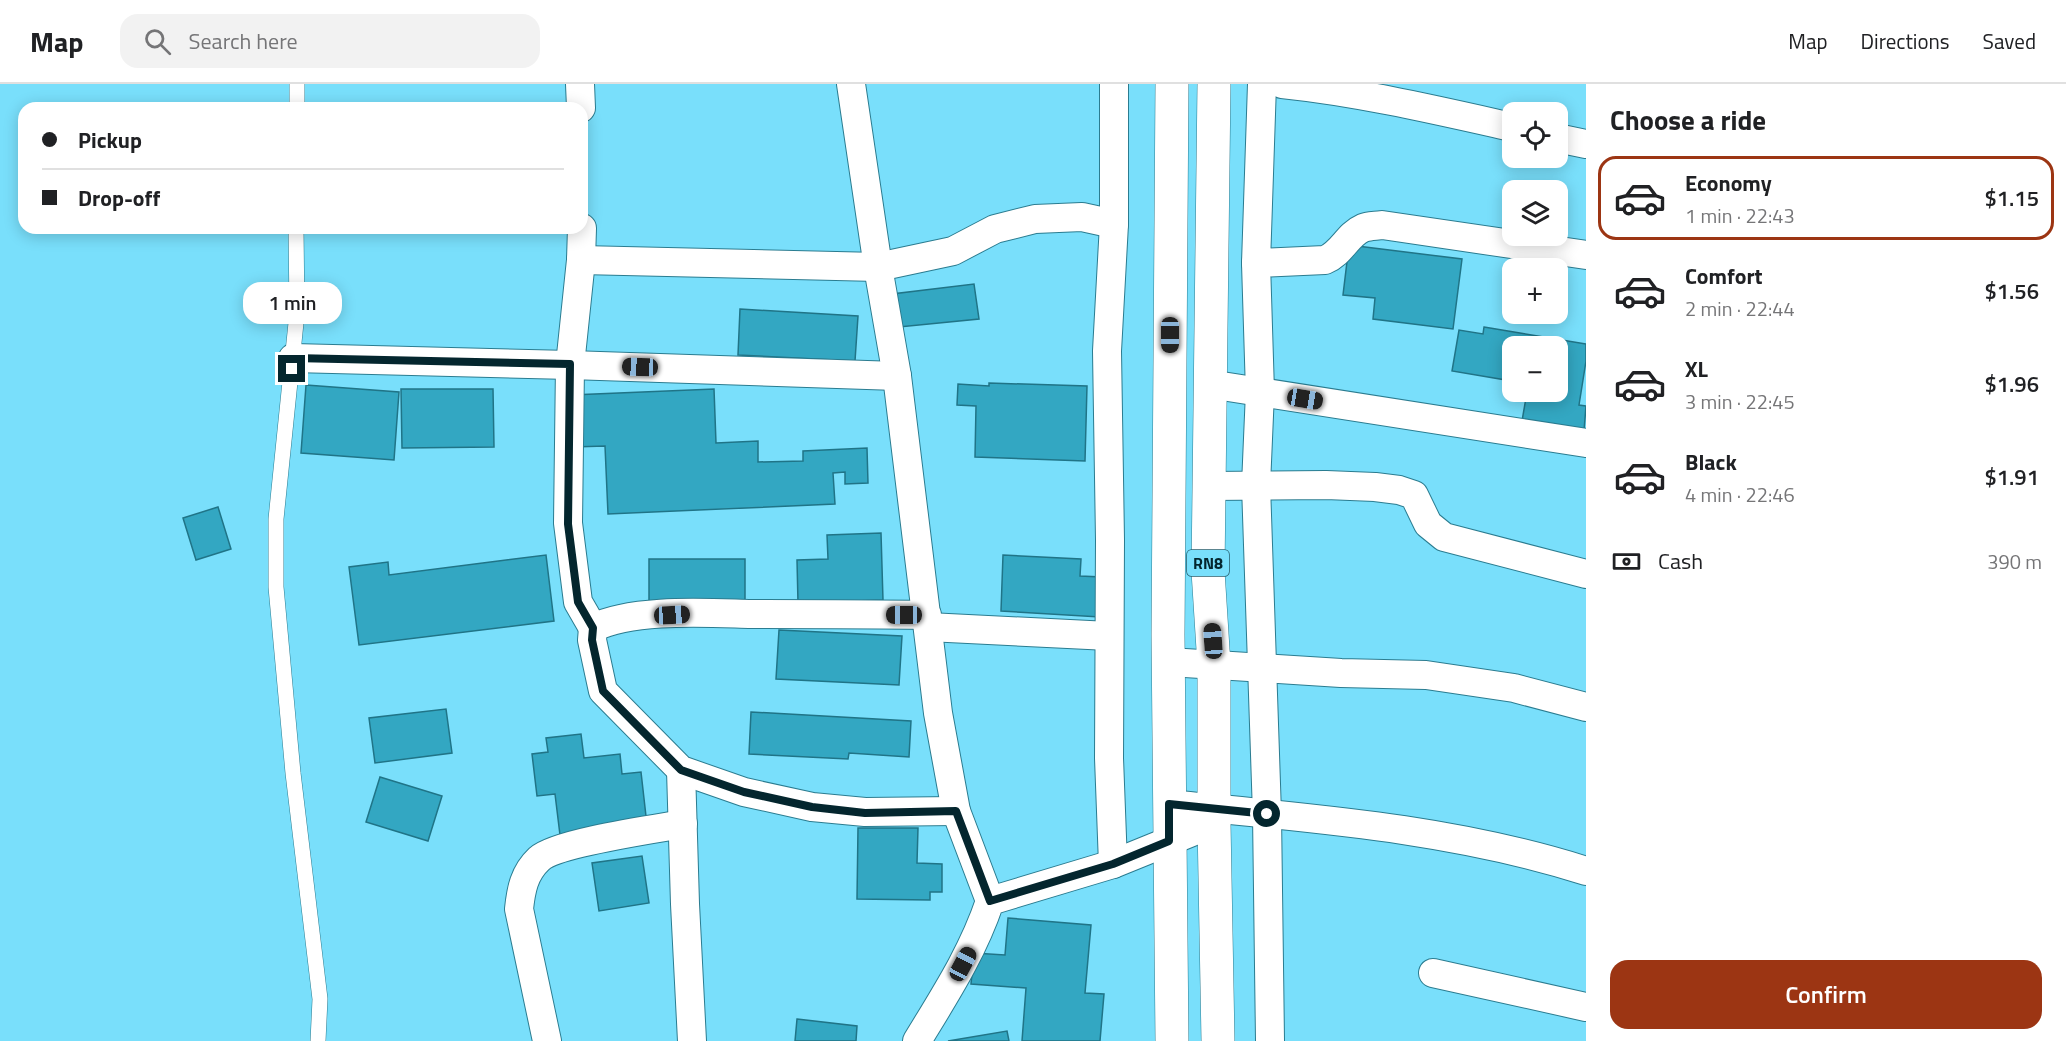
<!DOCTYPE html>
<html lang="en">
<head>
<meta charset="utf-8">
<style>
  :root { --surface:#fff; --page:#f2f2f2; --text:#202124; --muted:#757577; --line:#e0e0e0; --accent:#9c3513 }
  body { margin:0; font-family:"Titillium Web",sans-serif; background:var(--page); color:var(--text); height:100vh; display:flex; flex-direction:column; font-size:22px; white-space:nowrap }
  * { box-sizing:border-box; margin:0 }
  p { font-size:20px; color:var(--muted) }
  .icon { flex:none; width:33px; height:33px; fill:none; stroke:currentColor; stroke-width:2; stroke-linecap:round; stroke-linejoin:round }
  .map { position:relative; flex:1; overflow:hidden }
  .side { display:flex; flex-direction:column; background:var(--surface); width:480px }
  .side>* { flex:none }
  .guide { position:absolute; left:18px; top:18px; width:570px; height:132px; border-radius:18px; box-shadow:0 3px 15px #0003; display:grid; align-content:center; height:132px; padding:0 24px; background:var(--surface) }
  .controls { position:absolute; left:1502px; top:18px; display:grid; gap:12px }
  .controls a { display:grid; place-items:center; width:66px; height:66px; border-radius:12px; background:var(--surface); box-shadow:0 3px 15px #0003; font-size:30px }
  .end { position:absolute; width:27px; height:27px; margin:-14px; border:8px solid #04262e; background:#fff; box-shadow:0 0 0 3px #fff }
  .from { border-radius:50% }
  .bubble { position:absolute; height:42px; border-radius:18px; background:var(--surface); box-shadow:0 3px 15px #0003; font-size:20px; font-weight:600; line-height:42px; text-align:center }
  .car { position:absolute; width:18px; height:36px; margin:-18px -9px; border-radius:8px; box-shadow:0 0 4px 2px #0007; background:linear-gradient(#222 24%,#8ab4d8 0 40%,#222 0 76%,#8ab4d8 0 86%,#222 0) }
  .guide b { display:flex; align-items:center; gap:21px; height:57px; font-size:22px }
  .guide b+b { border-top:2px solid var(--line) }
  .guide i { width:15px; height:15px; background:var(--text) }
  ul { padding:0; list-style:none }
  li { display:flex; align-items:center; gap:18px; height:84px; margin:0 12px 9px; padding:0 12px; border:3px solid transparent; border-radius:18px }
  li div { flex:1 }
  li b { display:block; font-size:22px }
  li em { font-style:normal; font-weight:600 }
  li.current { border-color:var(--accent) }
  li>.icon { width:54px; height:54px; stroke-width:1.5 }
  h2 { padding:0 24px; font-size:27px; line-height:72px }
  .pay { display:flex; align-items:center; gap:15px; height:66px; padding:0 24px; font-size:22px }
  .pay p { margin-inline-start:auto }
  .action { display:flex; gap:12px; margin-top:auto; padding:12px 24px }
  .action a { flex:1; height:69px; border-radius:18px; background:var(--accent); color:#fff; font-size:24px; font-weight:600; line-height:69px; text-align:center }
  header { display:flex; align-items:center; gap:36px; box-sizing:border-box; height:84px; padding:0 30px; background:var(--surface); border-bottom:2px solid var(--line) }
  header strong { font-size:28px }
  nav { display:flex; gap:33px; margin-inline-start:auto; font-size:21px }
  .search { width:420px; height:54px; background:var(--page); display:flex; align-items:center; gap:15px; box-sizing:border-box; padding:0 21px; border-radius:18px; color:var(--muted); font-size:22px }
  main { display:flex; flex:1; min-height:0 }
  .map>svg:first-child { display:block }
  .building { fill:#33a7c2; stroke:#207487; stroke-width:1.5 }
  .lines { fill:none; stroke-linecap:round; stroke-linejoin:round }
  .lane-casing { stroke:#2b7c90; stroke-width:16 }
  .street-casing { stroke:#2b7c90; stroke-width:30 }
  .highway-casing { stroke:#2b7c90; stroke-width:34 }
  .lane { stroke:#fff; stroke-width:15 }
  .street { stroke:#fff; stroke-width:28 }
  .highway { stroke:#fff; stroke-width:33 }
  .route { stroke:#04262e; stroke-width:8 }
  .labels { text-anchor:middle; stroke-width:4.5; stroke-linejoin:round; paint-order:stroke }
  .shield { fill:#79dffb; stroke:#275e6c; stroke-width:1.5 }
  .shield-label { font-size:16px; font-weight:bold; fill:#04262e }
</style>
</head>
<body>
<header>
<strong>Map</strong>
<div class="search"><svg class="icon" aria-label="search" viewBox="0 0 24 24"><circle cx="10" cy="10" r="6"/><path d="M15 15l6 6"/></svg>Search here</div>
<nav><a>Map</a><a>Directions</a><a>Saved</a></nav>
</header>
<main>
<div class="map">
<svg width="1586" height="957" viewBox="0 0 1586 957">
  <rect width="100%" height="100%" fill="#79dffb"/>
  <g class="building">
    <polygon points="1349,161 1462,175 1453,245 1373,235 1375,214 1343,211"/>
    <polygon points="974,200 979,235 899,243 892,210"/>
    <polygon points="740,225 858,232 855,277 738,271"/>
    <polygon points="1484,243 1586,260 1586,277 1579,321 1586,322 1584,347 1522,337 1527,308 1557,308 1557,262 1512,262 1512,297 1452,287 1459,246 1483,250"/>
    <polygon points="989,299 1087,302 1085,377 975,373 976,322 957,321 958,300 989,302"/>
    <polygon points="306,301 399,308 394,376 301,369"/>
    <polygon points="401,305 493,305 494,363 402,364"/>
    <polygon points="714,305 716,359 758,357 758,378 803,377 803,367 867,364 868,399 845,400 845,388 833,389 835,420 608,430 605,362 573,363 571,311"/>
    <polygon points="218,423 231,465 196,476 183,434"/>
    <polygon points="881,449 883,516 798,519 797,476 828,475 827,451"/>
    <polygon points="546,471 554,537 359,561 349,483 388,478 389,491"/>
    <polygon points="1003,471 1081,475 1080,492 1102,493 1100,533 1001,527"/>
    <polygon points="649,475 745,475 745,523 649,524"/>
    <polygon points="779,546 902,552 899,601 776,595"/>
    <polygon points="446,625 452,669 375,679 369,634"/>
    <polygon points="751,628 911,637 909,673 849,669 848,675 749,670"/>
    <polygon points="581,650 584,674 620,670 622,690 641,688 647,741 560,751 555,710 537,712 532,670 548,668 546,654"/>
    <polygon points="380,693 442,712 428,757 366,738"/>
    <polygon points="858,744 918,744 917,779 942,780 942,808 930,808 930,816 857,815"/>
    <polygon points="642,772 649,819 599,827 592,779"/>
    <polygon points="1008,834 1091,841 1085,909 1104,910 1100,957 1022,957 1026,904 971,900 974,869 1005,871"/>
    <polygon points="797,935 857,942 856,957 795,957"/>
    <polygon points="1007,947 1009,957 948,957"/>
  </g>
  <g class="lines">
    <g class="lane-casing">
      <g id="lane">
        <polyline points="297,24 297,0"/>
        <polyline points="296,144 297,229 276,435 276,503 293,689 320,915 318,957"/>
      </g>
    </g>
    <g class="street-casing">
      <g id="street">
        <polyline points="580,0 581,24"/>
        <polyline points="851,0 878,183 897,292 938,629 956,727 990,817"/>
        <polyline points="1262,0 1256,179 1260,308 1256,401 1267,730 1270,957"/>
        <path d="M1282,0C1359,8 1436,26 1512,43"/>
        <polyline points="1557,54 1586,60"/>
        <polyline points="582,144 581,176 570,281 568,439 578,518 593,544"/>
        <polyline points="581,176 878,183 953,167 995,145 1035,135 1082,133 1114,140"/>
        <path d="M1256,179L1325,176C1342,169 1347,151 1363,144C1368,142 1376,142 1382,141L1586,171"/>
        <polyline points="293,274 570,281 897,292"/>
        <polyline points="1209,300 1586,359"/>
        <polyline points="1209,402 1326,401 1375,403 1399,406 1414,411 1428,440 1444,453 1586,490"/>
        <path d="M927,531C869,530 810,530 752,530C707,529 633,524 593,544L592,556L603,607L681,686L744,708L812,723L865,728L956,727"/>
        <polyline points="928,543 1109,552"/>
        <polyline points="1169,578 1341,589 1426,591 1514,604 1586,623"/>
        <polyline points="681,686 685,820 692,957"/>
        <path d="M1169,720C1308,734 1452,744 1586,787"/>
        <polyline points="1113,780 1109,674 1110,456 1107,267 1114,140 1114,0"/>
        <polyline points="1433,889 1586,923"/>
        <path d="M547,957L519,825C521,806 524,789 539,775C556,759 655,745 683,740"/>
        <path d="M917,957C945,911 973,868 990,817L1113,780L1214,739"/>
      </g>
    </g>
    <g class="highway-casing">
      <g id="highway">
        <polyline points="1172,0 1168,551 1172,957"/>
        <polyline points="1214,0 1208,487 1214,581 1214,739 1218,957"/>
      </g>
    </g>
    <use href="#lane" class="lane"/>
    <use href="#street" class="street"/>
    <use href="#highway" class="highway"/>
  </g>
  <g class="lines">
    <polyline class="route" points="292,285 293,274 570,280 568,440 578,518 593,544 592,556 603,607 681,686 744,708 812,723 865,729 956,727 990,817 1113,780 1169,757 1169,720 1267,730"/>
  </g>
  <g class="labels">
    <rect class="shield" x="1187" y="466" width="42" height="26" rx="4.5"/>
    <g class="shield-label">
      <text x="1208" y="485">RN8</text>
    </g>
  </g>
</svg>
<div class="controls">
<a><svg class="icon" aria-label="locate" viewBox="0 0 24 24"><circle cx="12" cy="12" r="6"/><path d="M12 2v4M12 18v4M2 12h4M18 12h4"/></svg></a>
<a><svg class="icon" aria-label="layers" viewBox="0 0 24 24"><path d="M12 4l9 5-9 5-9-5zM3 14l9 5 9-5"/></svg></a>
<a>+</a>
<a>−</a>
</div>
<i class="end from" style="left:1267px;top:730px"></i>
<i class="end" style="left:292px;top:285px"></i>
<div class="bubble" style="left:243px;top:198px;width:99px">1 min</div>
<i class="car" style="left:1170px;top:251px;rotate:180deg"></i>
<i class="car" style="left:640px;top:283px;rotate:272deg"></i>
<i class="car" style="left:1305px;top:315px;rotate:99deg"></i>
<i class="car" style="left:672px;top:531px;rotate:87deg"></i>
<i class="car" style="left:904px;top:531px;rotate:270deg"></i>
<i class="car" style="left:1213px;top:557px;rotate:356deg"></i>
<i class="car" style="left:963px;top:880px;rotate:28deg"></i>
<div class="guide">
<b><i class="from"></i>Pickup</b>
<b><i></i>Drop-off</b>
</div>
</div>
<section class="side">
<h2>Choose a ride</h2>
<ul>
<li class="current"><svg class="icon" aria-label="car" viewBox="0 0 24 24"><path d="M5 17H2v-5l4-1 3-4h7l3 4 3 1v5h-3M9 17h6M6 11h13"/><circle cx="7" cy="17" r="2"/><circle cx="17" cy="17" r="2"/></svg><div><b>Economy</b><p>1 min · 22:43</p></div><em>$1.15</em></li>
<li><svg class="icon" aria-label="car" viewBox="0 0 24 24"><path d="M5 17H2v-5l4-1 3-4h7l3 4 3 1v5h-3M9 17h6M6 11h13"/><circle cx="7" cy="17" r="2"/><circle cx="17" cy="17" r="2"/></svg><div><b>Comfort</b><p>2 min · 22:44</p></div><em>$1.56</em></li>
<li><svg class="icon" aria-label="car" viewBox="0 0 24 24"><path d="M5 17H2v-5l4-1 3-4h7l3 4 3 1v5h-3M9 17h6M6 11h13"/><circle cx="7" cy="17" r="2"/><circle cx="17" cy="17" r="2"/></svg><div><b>XL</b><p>3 min · 22:45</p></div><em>$1.96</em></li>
<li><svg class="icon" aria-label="car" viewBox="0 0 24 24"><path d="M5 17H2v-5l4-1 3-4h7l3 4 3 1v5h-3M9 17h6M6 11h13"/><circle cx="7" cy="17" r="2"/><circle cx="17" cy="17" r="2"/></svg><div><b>Black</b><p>4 min · 22:46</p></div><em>$1.91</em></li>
</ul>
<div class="pay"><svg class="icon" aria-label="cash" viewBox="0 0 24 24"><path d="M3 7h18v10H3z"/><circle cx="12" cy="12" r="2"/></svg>Cash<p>390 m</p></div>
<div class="action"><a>Confirm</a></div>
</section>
</main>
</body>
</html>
